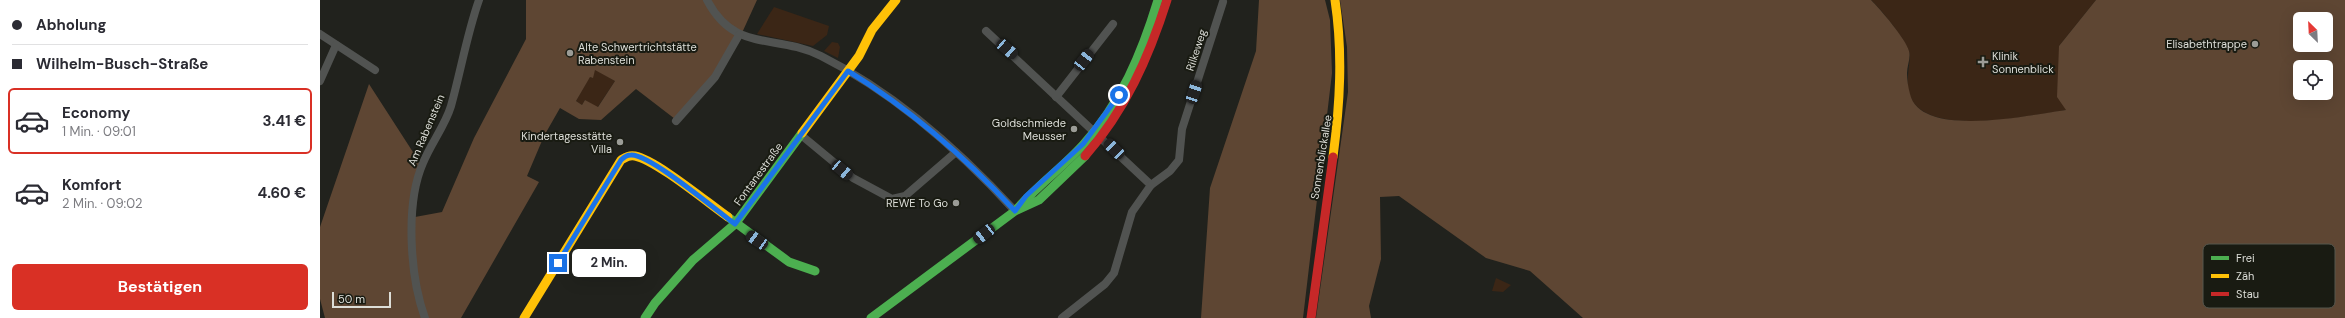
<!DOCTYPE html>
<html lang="de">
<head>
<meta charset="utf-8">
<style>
  :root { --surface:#fff; --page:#f7f7f7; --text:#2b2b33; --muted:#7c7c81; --line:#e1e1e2; --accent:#d93025 }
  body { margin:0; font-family:"DM Sans",sans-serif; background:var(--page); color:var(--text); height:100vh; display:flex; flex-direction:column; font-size:15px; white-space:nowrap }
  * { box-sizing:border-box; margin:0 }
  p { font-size:13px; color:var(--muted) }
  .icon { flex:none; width:22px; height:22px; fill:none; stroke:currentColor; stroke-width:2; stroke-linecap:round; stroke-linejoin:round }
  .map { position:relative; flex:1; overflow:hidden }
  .panel { display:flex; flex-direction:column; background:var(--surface); width:320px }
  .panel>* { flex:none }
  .guide { display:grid; align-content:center; height:88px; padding:0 12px; background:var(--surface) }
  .needle { width:26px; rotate:336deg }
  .buttons { position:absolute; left:1973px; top:12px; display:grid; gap:8px }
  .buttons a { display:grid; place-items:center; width:40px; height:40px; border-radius:6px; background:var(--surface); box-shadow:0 4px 16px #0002; font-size:20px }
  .scale { position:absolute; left:12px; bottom:10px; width:59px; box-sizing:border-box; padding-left:4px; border:2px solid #ddded8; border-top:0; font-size:11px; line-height:14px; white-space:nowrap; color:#ddded8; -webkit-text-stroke:3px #191b12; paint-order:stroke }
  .end { position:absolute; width:18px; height:18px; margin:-9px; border:5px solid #1a73e8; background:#fff; box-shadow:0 0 0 2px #fff }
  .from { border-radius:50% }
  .bubble { position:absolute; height:28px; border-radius:6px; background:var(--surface); box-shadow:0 4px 16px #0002; font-size:13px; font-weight:700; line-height:28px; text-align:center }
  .car { position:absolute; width:12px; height:24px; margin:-12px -6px; border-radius:5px; box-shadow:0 0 3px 1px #0007; background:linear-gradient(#222 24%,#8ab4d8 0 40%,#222 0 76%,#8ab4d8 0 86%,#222 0) }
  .guide b { display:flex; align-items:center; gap:14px; height:38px; font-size:15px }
  .guide b+b { border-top:1px solid var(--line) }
  .guide i { width:10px; height:10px; background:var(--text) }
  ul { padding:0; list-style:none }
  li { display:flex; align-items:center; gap:12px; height:66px; margin:0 8px 6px; padding:0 4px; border:2px solid transparent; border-radius:6px }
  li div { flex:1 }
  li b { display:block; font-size:15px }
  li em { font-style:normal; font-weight:700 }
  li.active { border-color:var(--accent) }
  li>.icon { width:36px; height:36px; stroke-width:1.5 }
  .button { display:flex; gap:8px; margin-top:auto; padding:8px 12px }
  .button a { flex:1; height:46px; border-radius:6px; background:var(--accent); color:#fff; font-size:16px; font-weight:700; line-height:46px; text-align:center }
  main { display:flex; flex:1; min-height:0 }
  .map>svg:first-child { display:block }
  .green { fill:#3b2616 }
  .forest { fill:#5e4633; fill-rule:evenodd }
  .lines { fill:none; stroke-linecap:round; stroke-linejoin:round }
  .street { stroke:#515351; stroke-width:8 }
  .fast { stroke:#4caf50; stroke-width:9 }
  .slow { stroke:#ffc107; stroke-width:9 }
  .jam { stroke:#c62828; stroke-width:9 }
  .route { stroke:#1a73e8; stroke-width:5 }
  .poi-dot { fill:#9b9c97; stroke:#191b12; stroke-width:1.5 }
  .labels { text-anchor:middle; stroke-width:4; stroke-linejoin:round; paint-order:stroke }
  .poi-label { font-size:11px; fill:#ddded8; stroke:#191b12; text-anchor:end }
  .street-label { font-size:11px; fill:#ddded8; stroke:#191b12 }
  .key { fill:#191b12; stroke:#54564d; stroke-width:1 }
  .key-label { font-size:11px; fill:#ddded8 }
</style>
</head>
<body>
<main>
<section class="panel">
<div class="guide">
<b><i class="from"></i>Abholung</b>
<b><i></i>Wilhelm-Busch-Straße</b>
</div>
<ul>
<li class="active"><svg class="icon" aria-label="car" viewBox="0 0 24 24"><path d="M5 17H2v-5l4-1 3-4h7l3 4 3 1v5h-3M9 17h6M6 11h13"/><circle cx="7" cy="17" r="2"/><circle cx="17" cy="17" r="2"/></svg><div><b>Economy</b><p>1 Min. · 09:01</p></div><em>3.41 €</em></li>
<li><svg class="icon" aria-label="car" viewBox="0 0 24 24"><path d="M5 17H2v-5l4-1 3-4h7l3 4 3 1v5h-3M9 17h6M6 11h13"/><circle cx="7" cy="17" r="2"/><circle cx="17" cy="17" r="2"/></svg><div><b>Komfort</b><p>2 Min. · 09:02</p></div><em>4.60 €</em></li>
</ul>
<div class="button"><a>Bestätigen</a></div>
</section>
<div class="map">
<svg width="2025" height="318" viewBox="0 0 2025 318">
  <rect width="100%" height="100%" fill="#21221d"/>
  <g class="green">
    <path d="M1551,0H1776L1739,46L1747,110C1711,115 1607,139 1590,96C1584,81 1592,60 1589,51C1585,39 1560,8 1551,0Z"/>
    <polygon points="454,7 509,26 507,35 493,46 437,34"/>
    <polygon points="512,42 518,43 520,47 518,58 504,51"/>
    <polygon points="275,69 295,81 277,108 265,100 262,105 256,101 270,76 272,78"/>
    <polygon points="1176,278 1191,285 1183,292 1172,291"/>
  </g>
  <g class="forest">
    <path d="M206,0H437L421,35L394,75L355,119L316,89L281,120L259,119L240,108L224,136L207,176L219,182L141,318H5L0,299V227L49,84L100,163L95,217L122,212L154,138L206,39ZM275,70L295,81L278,107L265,100L262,105L256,101L270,77L273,78Z"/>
    <polygon points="939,0 1005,0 1010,20 1012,73 983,318 881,318 890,188 936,51"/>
    <path d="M1020,0H1551C1560,9 1586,39 1589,51C1591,57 1587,66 1587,73C1587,79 1588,87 1590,94C1601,140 1713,114 1746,110L1737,97L1739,46L1776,0H2025V318H1263L1210,271L1166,258L1079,196L1060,197L1061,259L1049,306L1051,318H996L1028,92L1027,47ZM1980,19H2006V45H1980ZM1980,67H2006V93H1980Z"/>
  </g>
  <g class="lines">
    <g class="street">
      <path d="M387,0C415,54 456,33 501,56C575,93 640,151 695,211"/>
      <polyline points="666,31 831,185"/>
      <polyline points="0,34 55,70"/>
      <polyline points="0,81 16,45"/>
      <polyline points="736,97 793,24"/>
      <polyline points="356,121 395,77 419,35"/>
      <polyline points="481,135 533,178 572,199 585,196 636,152"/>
      <path d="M105,318C90,277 85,204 103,163C111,143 125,126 131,106C141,70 147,34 159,0"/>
      <polyline points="742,318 785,284 794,273 812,212 831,185 850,171 859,160 862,129 903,2"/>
    </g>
    <g class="fast">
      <path d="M696,210C717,186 742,168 763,145C801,103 822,53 838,0"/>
      <polyline points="408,217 469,262 495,271"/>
      <polyline points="325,318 335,303 373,260 415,224 482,133"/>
      <polyline points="551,318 695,211 719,200 765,156"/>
    </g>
    <g class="slow">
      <polyline points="482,133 539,56 552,30 576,0"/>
      <path d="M1013,157C1020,104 1023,53 1015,0"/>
      <path d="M204,318L301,160C306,157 309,155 315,156C336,160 388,203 408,217"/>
    </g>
    <g class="jam">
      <path d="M765,156C805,111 829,57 847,0"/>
      <polyline points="991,318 1013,157"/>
    </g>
  </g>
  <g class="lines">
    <path class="route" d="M238,263L301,160C304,157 307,155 311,155C330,154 397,211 415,224L528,71C590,109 646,158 695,211L706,196L763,144L799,95"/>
  </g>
  <g class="poi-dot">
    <circle cx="1935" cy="44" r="4"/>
    <circle cx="250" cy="53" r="4"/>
    <path d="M1661 56h4v4h4v4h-4v4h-4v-4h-4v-4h4z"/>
    <circle cx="754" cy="129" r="4"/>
    <circle cx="300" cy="142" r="4"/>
    <circle cx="636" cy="203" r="4"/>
  </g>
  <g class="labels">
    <g class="poi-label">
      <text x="1927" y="48">Elisabethtrappe</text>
      <text x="258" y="51" text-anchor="start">Alte Schwertrichtstätte<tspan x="258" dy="13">Rabenstein</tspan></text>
      <text x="1672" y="60" text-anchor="start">Klinik<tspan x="1672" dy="13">Sonnenblick</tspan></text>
      <text x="746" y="127">Goldschmiede<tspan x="746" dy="13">Meusser</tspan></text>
      <text x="292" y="140">Kindertagesstätte<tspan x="292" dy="13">Villa</tspan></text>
      <text x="628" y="207">REWE To Go</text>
    </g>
    <g class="street-label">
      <text transform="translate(876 50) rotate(-72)" y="4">Rilkeweg</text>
      <text transform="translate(106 130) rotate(-67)" y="4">Am Rabenstein</text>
      <text transform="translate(1001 157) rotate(-81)" y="4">Sonnenblickallee</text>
      <text transform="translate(438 174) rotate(-54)" y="4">Fontanestraße</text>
    </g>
  </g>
  <rect x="1883" y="244" width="132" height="64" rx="6" class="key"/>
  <rect x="1891" y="256" width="18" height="4" fill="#4caf50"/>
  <rect x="1891" y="274" width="18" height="4" fill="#ffc107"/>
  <rect x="1891" y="292" width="18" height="4" fill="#c62828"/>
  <g class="key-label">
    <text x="1916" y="262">Frei</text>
    <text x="1916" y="280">Zäh</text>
    <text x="1916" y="298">Stau</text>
  </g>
</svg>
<div class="buttons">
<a><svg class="needle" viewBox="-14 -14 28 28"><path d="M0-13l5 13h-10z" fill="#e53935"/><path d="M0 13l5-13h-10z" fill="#7c7c81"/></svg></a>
<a><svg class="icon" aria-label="locate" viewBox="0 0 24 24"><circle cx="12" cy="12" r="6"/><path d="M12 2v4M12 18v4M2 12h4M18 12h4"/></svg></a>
</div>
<div class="scale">50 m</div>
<i class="end from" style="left:799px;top:95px"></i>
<i class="end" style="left:238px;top:263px"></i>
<div class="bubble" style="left:252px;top:249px;width:74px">2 Min.</div>
<i class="car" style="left:687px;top:49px;rotate:131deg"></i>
<i class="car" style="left:764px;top:60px;rotate:38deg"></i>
<i class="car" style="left:874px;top:92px;rotate:18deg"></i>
<i class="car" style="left:794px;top:149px;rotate:314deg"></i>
<i class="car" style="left:522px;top:170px;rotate:130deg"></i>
<i class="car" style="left:664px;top:234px;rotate:232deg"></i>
<i class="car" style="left:437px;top:240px;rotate:305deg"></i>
</div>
</main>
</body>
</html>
